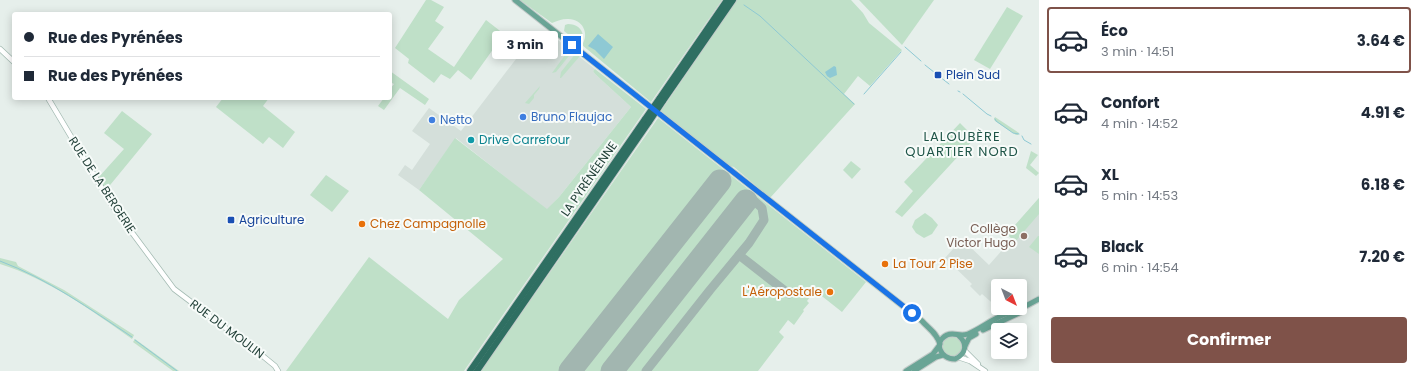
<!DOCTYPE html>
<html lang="fr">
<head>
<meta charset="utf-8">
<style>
  :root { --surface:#fff; --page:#f2f2f3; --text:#1f2937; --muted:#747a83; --line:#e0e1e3; --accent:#7f5249 }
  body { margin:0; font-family:Poppins,sans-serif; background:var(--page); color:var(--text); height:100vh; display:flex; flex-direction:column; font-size:15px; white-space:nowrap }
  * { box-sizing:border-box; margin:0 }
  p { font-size:13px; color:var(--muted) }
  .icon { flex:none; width:22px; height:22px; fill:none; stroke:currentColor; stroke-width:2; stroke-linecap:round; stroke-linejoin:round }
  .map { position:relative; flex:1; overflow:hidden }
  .panel { display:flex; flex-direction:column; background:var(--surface); width:380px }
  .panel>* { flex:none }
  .top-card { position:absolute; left:12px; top:12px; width:380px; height:88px; border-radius:4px; box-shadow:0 2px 10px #0003; display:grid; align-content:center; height:88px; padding:0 12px; background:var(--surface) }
  .needle { width:26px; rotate:138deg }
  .tools { position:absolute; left:991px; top:279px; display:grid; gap:8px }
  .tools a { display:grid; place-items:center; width:36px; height:36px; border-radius:4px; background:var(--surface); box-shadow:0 2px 10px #0003; font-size:20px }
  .end { position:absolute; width:18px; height:18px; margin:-9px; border:5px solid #1a73e8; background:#fff; box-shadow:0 0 0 2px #fff }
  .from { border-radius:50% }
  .bubble { position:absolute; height:28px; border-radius:4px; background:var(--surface); box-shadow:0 2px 10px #0003; font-size:13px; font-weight:700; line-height:28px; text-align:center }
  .top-card b { display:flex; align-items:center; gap:14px; height:38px; font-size:15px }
  .top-card b+b { border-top:1px solid var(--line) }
  .top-card i { width:10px; height:10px; background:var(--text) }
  ul { padding:7px 0 0; list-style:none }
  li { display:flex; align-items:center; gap:12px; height:66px; margin:0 8px 6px; padding:0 4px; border:2px solid transparent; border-radius:4px }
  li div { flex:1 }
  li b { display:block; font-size:15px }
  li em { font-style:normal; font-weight:700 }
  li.on { border-color:var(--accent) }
  li>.icon { width:36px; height:36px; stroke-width:1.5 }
  .action { display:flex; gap:8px; margin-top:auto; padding:8px 12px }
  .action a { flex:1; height:46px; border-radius:4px; background:var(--accent); color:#fff; font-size:16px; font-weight:700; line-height:46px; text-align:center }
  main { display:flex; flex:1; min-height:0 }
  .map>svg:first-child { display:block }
  .built { fill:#d4dfda }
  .green { fill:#bfe0c8 }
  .water { fill:#8ec9d4 }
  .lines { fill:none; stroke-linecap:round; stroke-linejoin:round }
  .stream { stroke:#8ec9d4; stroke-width:1 }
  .taxiway { stroke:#a2b6b0; stroke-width:9 }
  .runway { stroke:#a2b6b0; stroke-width:23 }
  .secondary-casing { stroke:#a4bbb3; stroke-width:6 }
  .primary-casing { stroke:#c2cac8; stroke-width:7 }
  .highway-casing { stroke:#c2cac8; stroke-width:8 }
  .secondary { stroke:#fff; stroke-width:4.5 }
  .primary { stroke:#6aa596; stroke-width:5 }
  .highway { stroke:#2f6f62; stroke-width:6 }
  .highway-bridge-casing { stroke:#c2cac8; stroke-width:8; stroke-linecap:butt }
  .highway-bridge { stroke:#2f6f62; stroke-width:6 }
  .route { stroke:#1a73e8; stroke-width:5 }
  .transit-dot { fill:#1a4fb4; stroke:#f7fbf9; stroke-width:1.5 }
  .shop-dot { fill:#3f7fe0; stroke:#f7fbf9; stroke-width:1.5 }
  .culture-dot { fill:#0f9aa8; stroke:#f7fbf9; stroke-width:1.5 }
  .food-dot { fill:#e8710a; stroke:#f7fbf9; stroke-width:1.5 }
  .education-dot { fill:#8d6e63; stroke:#f7fbf9; stroke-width:1.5 }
  .labels { text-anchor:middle; stroke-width:4; stroke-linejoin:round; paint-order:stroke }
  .transit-label { font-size:12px; fill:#164399; stroke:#f7fbf9; text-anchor:start }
  .shop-label { font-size:12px; fill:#366cbe; stroke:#f7fbf9; text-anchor:start }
  .culture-label { font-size:12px; fill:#0d838f; stroke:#f7fbf9; text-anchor:start }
  .street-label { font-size:12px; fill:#24423a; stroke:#f7fbf9 }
  .food-label { font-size:12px; fill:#c56008; stroke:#f7fbf9; text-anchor:start }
  .education-label { font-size:12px; fill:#785e54; stroke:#f7fbf9; text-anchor:end }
  .neighbourhood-label { font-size:13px; letter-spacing:1px; fill:#1f5548; stroke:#f7fbf9 }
</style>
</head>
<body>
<main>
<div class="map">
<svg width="1039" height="371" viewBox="0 0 1039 371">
  <rect width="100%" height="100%" fill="#e6efeb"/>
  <g class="built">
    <polygon points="549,33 595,69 593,71 595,74 631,107 559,197 547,210 456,138 419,190 398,175 405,165 412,170 430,144 412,131 429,108 461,131 529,42 539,34"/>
    <polygon points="1039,198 1039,296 1020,305 1020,286 998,286 998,308 982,294 980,296 970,286 972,284 945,258 962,239 989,265 1012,239 1007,234"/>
  </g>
  <g class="green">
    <polygon points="426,0 431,0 444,7 435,21 444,27 428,49 454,67 486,20 504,34 471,80 458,70 450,79 441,74 434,83 408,63 409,59 395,48"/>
    <path d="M520,0H722L651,102L582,45C590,33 582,18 567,19C562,19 557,21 552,23Z"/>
    <polygon points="737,0 851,0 863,13 869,23 902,50 870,86 858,76 844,94 855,104 770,198 734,167 730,166 661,111"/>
    <polygon points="859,0 934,0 902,45"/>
    <polygon points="1007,7 1023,16 990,69 974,60"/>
    <path d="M568,24C576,24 582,28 583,36L579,43L564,31L565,25Z"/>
    <polygon points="569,47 573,51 556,72 552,73 568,51"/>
    <polygon points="576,53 580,56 561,78 560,78 561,72"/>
    <polygon points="595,69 646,109 464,371 286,371 369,257 448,319 459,300 503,259 419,190 455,138 547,209 559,197 631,107 595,74 593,71"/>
    <polygon points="390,71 429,99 425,105 400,88 384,110 378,106 384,98 390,98 390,89 394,84 390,82"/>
    <polygon points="540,86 539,89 534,95 534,98 529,104 525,103"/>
    <polygon points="223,98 269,98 263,106 295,132 283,148 269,137 263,144 216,107"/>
    <polygon points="122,111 152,134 106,190 98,178 124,149 104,133"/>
    <polygon points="995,117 1019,133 1018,135 1016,135 995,121 994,119"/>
    <polygon points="658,118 866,282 842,312 818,293 816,295 812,294 807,301 809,303 803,310 804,311 794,325 788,320 779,332 784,337 758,371 481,371"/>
    <polygon points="960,123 975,138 902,217 895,212 913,191 904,182"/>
    <polygon points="1031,151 1038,155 1030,165 1039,173 1036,176 1026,168"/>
    <polygon points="851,161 861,169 852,179 843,170"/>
    <polygon points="326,175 349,191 332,212 310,195"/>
    <polygon points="1039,198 1039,214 1009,249 1006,246 1012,239 1007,234"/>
    <polygon points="925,213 932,218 938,225 932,234 924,238 916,233 912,227 915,220"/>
    <polygon points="1038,236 1039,236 1039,254 1029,247"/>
    <path d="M0,258L16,262L18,266L64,290L134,335L132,339C91,310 48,279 0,264Z"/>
    <circle cx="952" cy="347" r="10"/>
    <polygon points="135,339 179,371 173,371 133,342"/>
  </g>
  <g class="water">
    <polygon points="598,34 613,47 604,59 595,50 588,46"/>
    <polygon points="834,66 836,67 837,75 830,78 827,76 825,72"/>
  </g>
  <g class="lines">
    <g class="stream">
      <polyline points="744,5 760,16 854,104"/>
      <polyline points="905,47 921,61"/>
      <polyline points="925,65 949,84"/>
      <polyline points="958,91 960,92"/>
      <polyline points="864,94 901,52"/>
      <polyline points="963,94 987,114 991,116"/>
      <polyline points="995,119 996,121 1013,133 1019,134"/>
      <polyline points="1022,136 1024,140 1031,144"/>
      <path d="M0,261C48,279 90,309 132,337"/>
      <polyline points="135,340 177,371"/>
    </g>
    <g class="taxiway">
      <polyline points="751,198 762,208 764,220 749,243 739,255 789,294"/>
      <polyline points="646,371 710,290 739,255"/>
    </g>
    <g class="runway">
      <polyline points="570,371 720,181"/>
      <polyline points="612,371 746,201"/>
    </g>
    <g class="secondary-casing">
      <g id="secondary">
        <polyline points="0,49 14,62"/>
        <polyline points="48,98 113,207 174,289 264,357 275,366 278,371"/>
        <polyline points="964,350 978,364"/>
        <polyline points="958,357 970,361 985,371"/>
      </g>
    </g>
    <g class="primary-casing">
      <g id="primary">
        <path d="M515,0L922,321C928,328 937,333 940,344"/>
        <polyline points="983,330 1021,312"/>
        <path d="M959,336C968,344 966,354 955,359C940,359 933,342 947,335C954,332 960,337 968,334C978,330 987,323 997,318C1003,314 1010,313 1017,310C1024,307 1032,303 1039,299"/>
        <polyline points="965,346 969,338 976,334"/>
        <polyline points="906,371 933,354 939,346"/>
        <polyline points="914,371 936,357 943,355"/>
      </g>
    </g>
    <g class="highway-casing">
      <g id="highway">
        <polyline points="659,99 727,0"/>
        <polyline points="663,101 733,0"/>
        <polyline points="470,371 645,119"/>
        <polyline points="477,371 649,122"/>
      </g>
    </g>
    <use href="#secondary" class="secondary"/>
    <use href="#primary" class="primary"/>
    <use href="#highway" class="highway"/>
    <g class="highway-bridge-casing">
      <g id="highway-bridge">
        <polyline points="645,119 659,99"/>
        <polyline points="649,122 663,101"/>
      </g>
    </g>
    <use href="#highway-bridge" class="highway-bridge"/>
  </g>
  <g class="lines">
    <polyline class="route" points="572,45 912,313"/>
  </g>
  <g class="transit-dot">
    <rect x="934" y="71" width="8" height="8" rx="2"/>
    <rect x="227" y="216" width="8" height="8" rx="2"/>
  </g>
  <g class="shop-dot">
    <circle cx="523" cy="117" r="4"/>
    <circle cx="432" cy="120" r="4"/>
  </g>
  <circle class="culture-dot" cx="471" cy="140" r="4"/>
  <g class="food-dot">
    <circle cx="362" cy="224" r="4"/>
    <circle cx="885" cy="264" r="4"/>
    <circle cx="830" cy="292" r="4"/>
  </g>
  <circle class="education-dot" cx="1024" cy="236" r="4"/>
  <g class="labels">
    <g class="transit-label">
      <text x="946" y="79">Plein Sud</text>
      <text x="239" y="224">Agriculture</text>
    </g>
    <g class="shop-label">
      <text x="531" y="121">Bruno Flaujac</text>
      <text x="440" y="124">Netto</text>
    </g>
    <g class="culture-label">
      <text x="479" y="144">Drive Carrefour</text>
    </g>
    <g class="street-label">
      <text transform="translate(589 179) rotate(-55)" y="4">LA PYRÉNÉENNE</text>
      <text transform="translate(102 185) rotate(57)" y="4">RUE DE LA BERGERIE</text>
      <text transform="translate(227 329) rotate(37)" y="4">RUE DU MOULIN</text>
    </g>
    <g class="food-label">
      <text x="370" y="228">Chez Campagnolle</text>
      <text x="893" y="268">La Tour 2 Pise</text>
      <text x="822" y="296" text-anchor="end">L'Aéropostale</text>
    </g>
    <g class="education-label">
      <text x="1016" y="233">Collège<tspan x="1016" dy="14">Victor Hugo</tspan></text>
    </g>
    <g class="neighbourhood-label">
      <text x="962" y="141">LALOUBÈRE<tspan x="962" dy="15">QUARTIER NORD</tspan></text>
    </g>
  </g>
</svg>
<div class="tools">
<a><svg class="needle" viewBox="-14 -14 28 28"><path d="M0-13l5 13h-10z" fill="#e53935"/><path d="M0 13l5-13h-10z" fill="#747a83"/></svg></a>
<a><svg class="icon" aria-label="layers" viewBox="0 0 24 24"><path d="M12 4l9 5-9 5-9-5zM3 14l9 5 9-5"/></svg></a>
</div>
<i class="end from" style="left:912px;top:313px"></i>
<i class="end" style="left:572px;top:45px"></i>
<div class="bubble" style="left:492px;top:31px;width:66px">3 min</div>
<div class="top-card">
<b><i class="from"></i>Rue des Pyrénées</b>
<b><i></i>Rue des Pyrénées</b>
</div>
</div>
<section class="panel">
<ul>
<li class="on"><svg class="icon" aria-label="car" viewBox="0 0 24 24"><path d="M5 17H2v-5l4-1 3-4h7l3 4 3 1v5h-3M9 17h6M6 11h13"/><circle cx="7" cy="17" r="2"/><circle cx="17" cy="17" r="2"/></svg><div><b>Éco</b><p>3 min · 14:51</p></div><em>3.64 €</em></li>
<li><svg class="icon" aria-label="car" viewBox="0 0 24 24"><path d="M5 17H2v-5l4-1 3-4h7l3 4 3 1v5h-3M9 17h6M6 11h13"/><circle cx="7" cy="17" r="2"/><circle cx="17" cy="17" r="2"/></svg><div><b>Confort</b><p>4 min · 14:52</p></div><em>4.91 €</em></li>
<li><svg class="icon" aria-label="car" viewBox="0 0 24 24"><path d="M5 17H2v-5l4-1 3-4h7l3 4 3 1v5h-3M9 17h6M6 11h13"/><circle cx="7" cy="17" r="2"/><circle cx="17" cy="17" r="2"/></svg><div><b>XL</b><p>5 min · 14:53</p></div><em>6.18 €</em></li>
<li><svg class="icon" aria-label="car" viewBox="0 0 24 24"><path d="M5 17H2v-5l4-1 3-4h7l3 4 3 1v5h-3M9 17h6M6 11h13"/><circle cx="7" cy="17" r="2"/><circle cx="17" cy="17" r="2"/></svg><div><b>Black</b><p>6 min · 14:54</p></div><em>7.20 €</em></li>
</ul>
<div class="action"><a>Confirmer</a></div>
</section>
</main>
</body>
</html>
